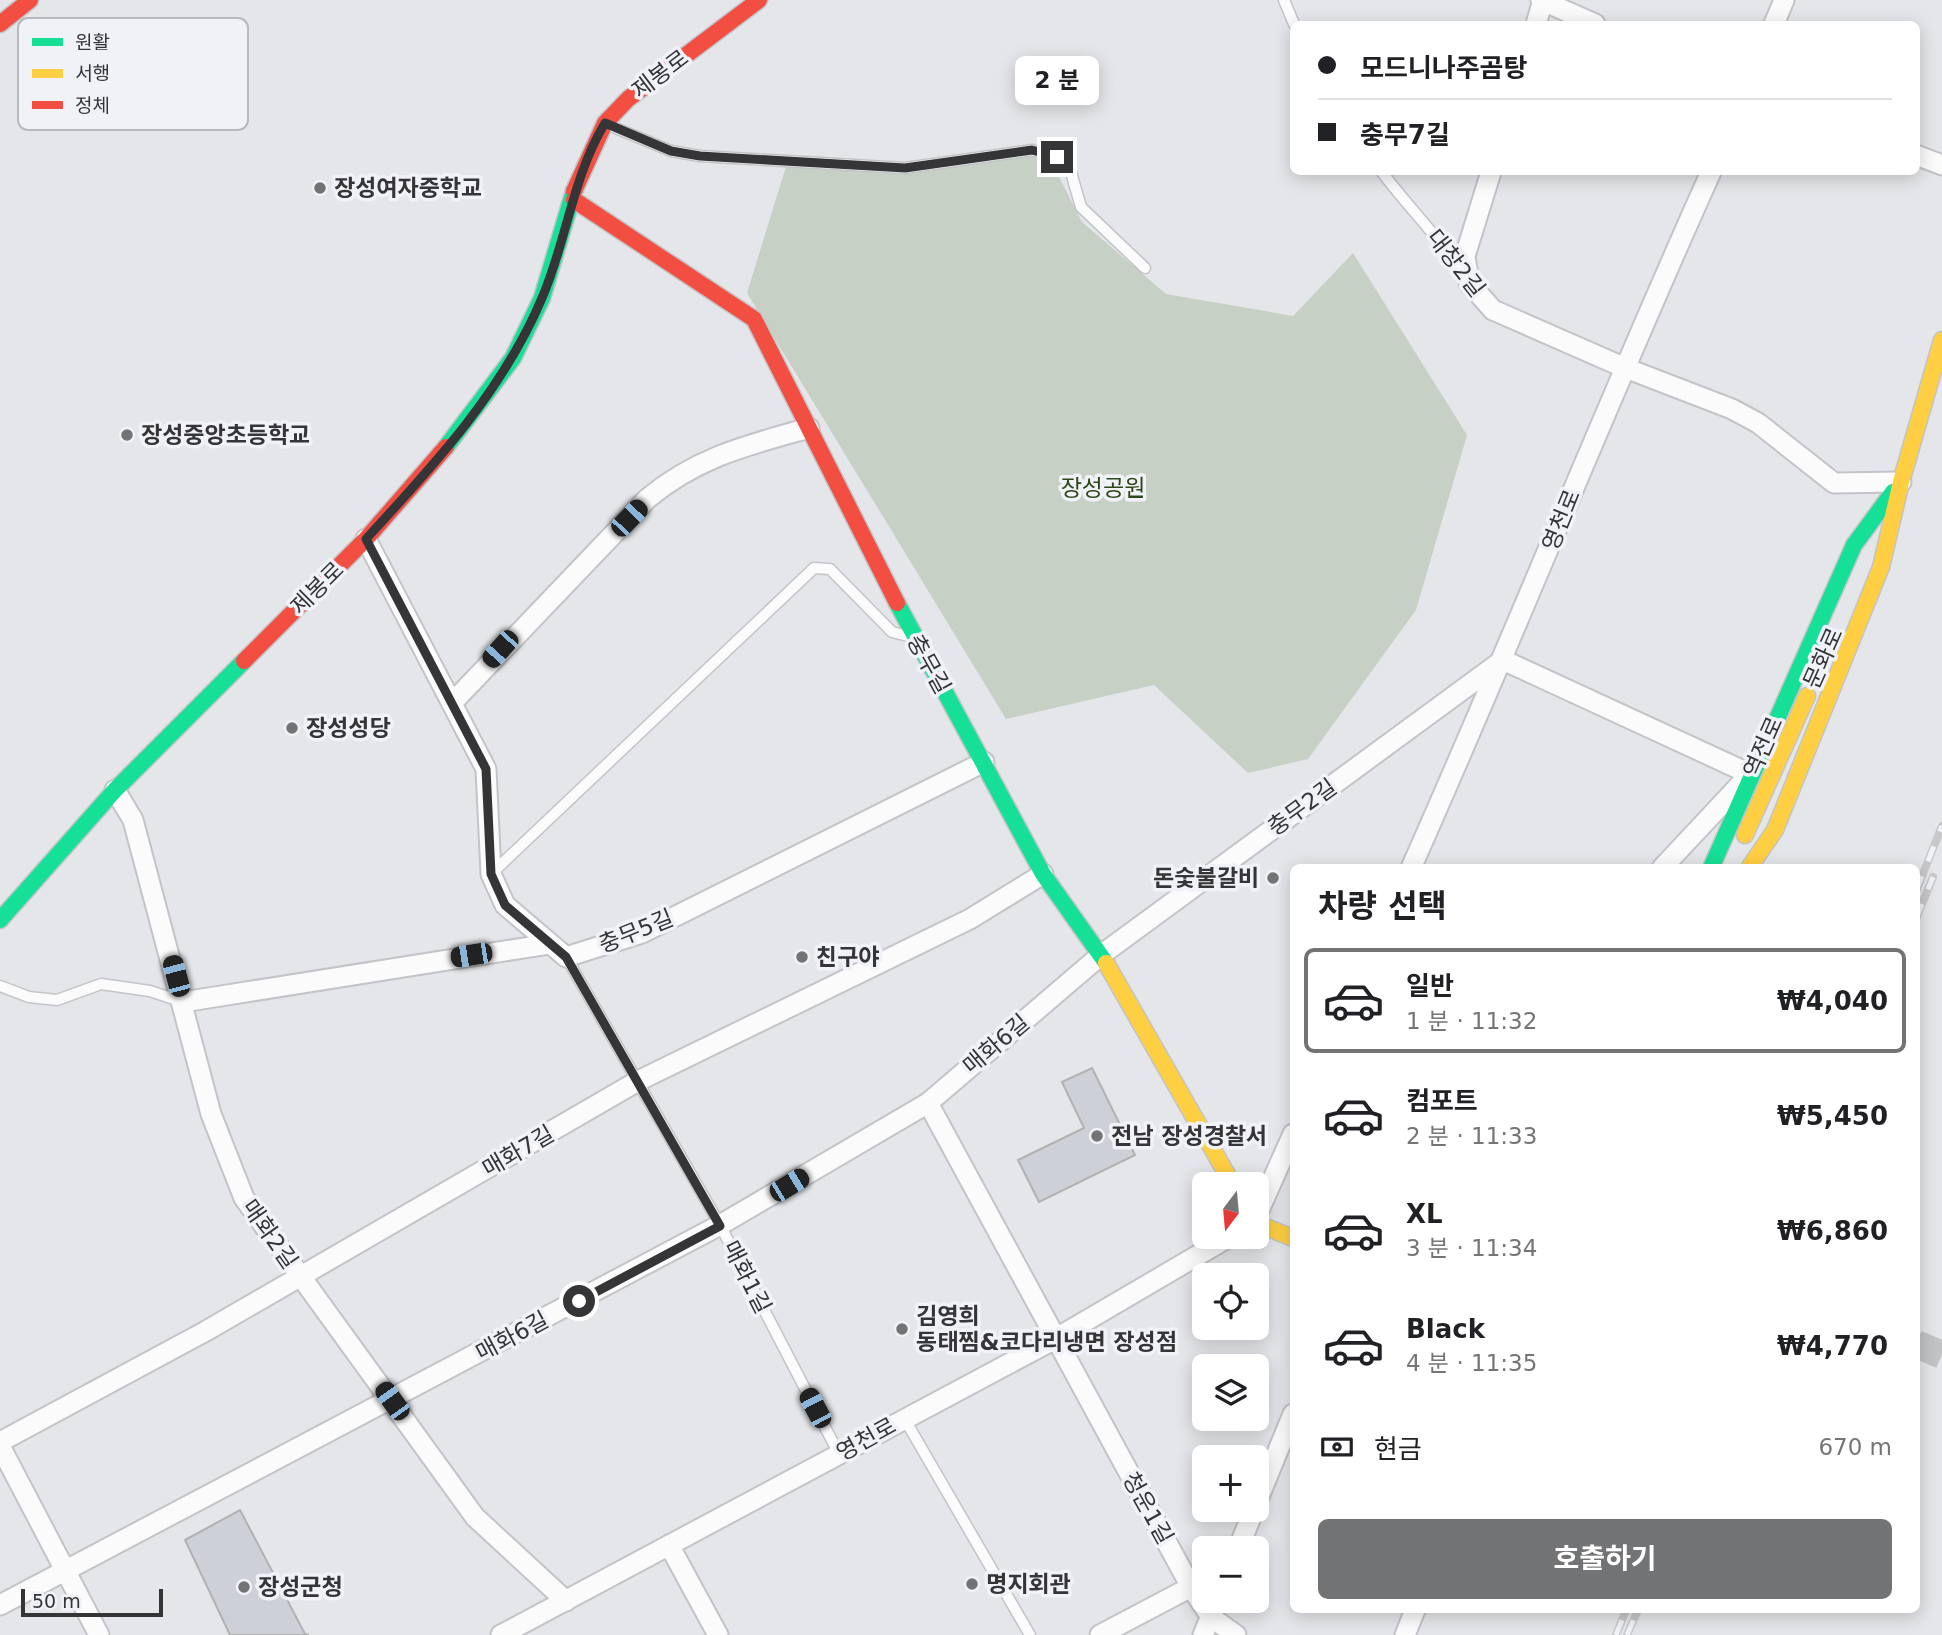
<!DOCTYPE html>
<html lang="ko">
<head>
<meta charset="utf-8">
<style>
  :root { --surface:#fff; --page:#f2f2f2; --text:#202124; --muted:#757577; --line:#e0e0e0; --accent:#727375 }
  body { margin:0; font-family:"DejaVu Sans","Noto Sans KR",sans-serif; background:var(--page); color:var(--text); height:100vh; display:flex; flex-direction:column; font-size:26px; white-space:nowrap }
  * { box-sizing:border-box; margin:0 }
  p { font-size:23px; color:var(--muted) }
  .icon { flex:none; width:38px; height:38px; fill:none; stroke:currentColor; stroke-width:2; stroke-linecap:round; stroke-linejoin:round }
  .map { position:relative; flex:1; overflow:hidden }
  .sheet { position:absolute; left:1290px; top:864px; width:630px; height:749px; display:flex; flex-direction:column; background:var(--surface); border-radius:10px; box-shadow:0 4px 18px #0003 }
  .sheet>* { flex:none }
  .banner { position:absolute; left:1290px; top:21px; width:630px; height:154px; border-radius:10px; box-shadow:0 4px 18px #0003; display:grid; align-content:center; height:154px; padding:0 28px; background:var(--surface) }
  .needle { width:46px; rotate:196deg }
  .fabs { position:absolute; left:1192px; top:1172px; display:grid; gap:14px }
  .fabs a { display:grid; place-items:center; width:77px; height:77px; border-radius:10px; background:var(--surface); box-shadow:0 4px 18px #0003; font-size:35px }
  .scale { position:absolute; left:21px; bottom:18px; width:142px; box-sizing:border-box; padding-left:7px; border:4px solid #353537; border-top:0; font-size:19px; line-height:24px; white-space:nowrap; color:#353537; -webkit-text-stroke:5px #f0f2f7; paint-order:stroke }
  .end { position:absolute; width:32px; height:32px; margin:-16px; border:9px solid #353537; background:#fff; box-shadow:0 0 0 4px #fff }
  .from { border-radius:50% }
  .bubble { position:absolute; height:49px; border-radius:10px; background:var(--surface); box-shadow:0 4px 18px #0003; font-size:23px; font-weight:700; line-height:49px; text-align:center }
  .car { position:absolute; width:21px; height:42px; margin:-21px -10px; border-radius:9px; box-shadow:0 0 5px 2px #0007; background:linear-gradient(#222 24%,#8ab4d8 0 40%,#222 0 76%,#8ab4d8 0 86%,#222 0) }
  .banner b { display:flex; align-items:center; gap:24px; height:66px; font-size:26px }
  .banner b+b { border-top:2px solid var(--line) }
  .banner i { width:18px; height:18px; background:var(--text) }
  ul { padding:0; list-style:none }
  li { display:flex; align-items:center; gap:21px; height:105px; margin:0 14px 10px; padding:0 14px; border:4px solid transparent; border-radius:10px }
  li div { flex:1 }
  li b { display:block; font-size:26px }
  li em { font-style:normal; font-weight:700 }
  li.on { border-color:var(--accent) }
  li>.icon { width:63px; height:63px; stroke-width:1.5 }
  h2 { padding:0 28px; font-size:32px; line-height:84px }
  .pay { display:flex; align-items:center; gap:18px; height:77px; padding:0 28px; font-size:26px }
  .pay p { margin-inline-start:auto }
  .button { display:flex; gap:14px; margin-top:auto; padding:14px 28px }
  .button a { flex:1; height:80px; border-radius:10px; background:var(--accent); color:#fff; font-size:28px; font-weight:700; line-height:80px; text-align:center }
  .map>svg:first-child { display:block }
  .green { fill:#c7d0c5 }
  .building { fill:#cdd0d7; stroke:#b0b1b3; stroke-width:2 }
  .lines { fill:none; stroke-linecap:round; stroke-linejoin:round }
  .secondary-tunnel { stroke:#c1c3c5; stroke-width:28; stroke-dasharray:28 14; stroke-linecap:butt }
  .lane-casing { stroke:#c3c4c7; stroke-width:13 }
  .street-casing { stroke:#c3c4c7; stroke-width:23 }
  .fast-casing { stroke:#c3c4c7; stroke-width:19 }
  .slow-casing { stroke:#c3c4c7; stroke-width:19 }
  .jam-casing { stroke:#c3c4c7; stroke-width:19 }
  .lane { stroke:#fbfbfc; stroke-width:10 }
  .street { stroke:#fbfbfc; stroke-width:19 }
  .fast { stroke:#16e098; stroke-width:16 }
  .slow { stroke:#ffcf43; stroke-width:16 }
  .jam { stroke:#f24e42; stroke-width:16 }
  .rail-casing { stroke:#c8c8ca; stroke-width:8 }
  .rail { stroke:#f0f2f7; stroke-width:5; stroke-dasharray:16; stroke-linecap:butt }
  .route { stroke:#353537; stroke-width:9 }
  .poi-dot { fill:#727375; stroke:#f0f2f7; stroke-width:2.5 }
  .labels { text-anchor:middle; stroke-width:7; stroke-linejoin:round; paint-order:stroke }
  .street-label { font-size:23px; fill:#353537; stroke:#f0f2f7 }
  .poi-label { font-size:23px; font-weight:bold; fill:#353537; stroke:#f0f2f7; text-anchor:start }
  .park-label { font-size:23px; fill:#2d4818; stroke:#f0f2f7 }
  .key { fill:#f0f2f7; stroke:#b8b9bd; stroke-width:2 }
  .key-label { font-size:19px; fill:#353537 }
</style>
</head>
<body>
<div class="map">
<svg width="1942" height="1635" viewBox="0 0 1942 1635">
  <rect width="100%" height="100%" fill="#e4e6e9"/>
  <polygon class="green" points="1048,155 1082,222 1166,294 1293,316 1353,253 1467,435 1416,610 1308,759 1248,773 1154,685 1006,719 747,293 788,160 905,168"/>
  <g class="building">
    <polygon points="1092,1068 1135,1155 1039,1202 1018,1160 1084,1128 1062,1082"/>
    <polygon points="240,1510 305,1634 309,1635 230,1635 185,1540"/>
  </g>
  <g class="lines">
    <polyline class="secondary-tunnel" points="1916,1344 1942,1355"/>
    <g class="lane-casing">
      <g id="lane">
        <polyline points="1284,0 1294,24"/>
        <polyline points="606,124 671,151 700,156 905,168 1032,150 1057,157 1070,169 1081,207 1145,268"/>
        <path d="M1382,172C1408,207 1439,237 1463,274"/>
        <polyline points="491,874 814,568 830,569 892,632 908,636"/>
        <polyline points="566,957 720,1225 839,1454"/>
        <polyline points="0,986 29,997 57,1000 101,984 150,991 183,1002"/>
        <polyline points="904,1418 1030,1635"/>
      </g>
    </g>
    <g class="street-casing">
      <g id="street">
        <polyline points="1541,0 1595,24"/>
        <polyline points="1536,24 1543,0"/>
        <polyline points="1774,24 1784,0"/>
        <polyline points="1916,155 1942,165"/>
        <polyline points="1491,172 1465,256 1469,283 1493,310 1623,367 1732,409 1758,423 1834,483 1901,482"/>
        <polyline points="366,539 486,769 491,874 505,905 566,957 642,933 984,762"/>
        <path d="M452,703L647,499C697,457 748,445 809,428"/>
        <polyline points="115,790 133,820 211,1114 244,1198 475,1517 566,1601"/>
        <path d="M1411,868C1514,637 1607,402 1711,172"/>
        <polyline points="183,1002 549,944"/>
        <polyline points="928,1103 1191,1587 1100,1635"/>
        <polyline points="1256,1217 1293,1134"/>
        <polyline points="0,1442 206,1331 638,1081 970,919 1043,874"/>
        <polyline points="0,1446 99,1635"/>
        <polyline points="1256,1504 1293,1414"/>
        <polyline points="669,1545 718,1635"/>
        <polyline points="1238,1549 1254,1510"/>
        <polyline points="1191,1587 1211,1617 1236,1635"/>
        <polyline points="0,1605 720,1225 928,1103 1101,955 1503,660 1750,774 1662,868"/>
        <polyline points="501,1635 1055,1339 1229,1237"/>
        <polyline points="1203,1635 1217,1601"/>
        <polyline points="1405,1635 1415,1610"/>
      </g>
    </g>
    <g class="fast-casing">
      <g id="fast">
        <polyline points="446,447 513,358 542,298 574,191"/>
        <polyline points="897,603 1043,874 1106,963"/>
        <polyline points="1711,868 1854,545 1893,492"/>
        <polyline points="0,920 115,790 244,661"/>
      </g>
    </g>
    <g class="slow-casing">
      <g id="slow">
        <polyline points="1745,835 1807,696"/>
        <polyline points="1749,868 1775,830 1881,567 1901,482 1942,340"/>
        <polyline points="1106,963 1233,1185"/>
        <polyline points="1256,1223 1293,1238"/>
      </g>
    </g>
    <g class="jam-casing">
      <g id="jam">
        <polyline points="0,24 30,0"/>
        <polyline points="574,191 605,123 628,99 759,0"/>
        <polyline points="574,200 754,319 897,603"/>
        <polyline points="244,661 366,539 446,447"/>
      </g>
    </g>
    <use href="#lane" class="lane"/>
    <use href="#street" class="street"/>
    <use href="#fast" class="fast"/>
    <use href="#slow" class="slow"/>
    <use href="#jam" class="jam"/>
    <g class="rail-casing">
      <g id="rail">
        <polyline points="1916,891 1942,826"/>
        <polyline points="1916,919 1933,877"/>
        <polyline points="1616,1635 1626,1610"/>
        <polyline points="1627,1635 1638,1610"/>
      </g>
    </g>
    <use href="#rail" class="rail"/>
  </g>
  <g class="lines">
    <path class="route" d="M579,1301L720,1226L566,957L505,905L491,874L486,769L366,539C433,466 503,391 542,298C567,240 572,178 605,123L671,151L700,156L905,168L1032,150L1057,157"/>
  </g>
  <g class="poi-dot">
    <circle cx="320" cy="188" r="7"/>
    <circle cx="127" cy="435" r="7"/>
    <circle cx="292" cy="728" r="7"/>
    <circle cx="1273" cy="878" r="7"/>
    <circle cx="802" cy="957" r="7"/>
    <circle cx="1097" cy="1136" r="7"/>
    <circle cx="902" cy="1329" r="7"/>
    <circle cx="972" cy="1584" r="7"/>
    <circle cx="244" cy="1587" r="7"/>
  </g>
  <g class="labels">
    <g class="street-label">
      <text transform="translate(660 74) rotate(-37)" y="8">제봉로</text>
      <text transform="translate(1456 263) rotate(52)" y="8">대창2길</text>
      <text transform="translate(1561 520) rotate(-68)" y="8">영천로</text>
      <text transform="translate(317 588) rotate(-45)" y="8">제봉로</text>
      <text transform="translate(1823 658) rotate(-66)" y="8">문화로</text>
      <text transform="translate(929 664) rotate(61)" y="8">충무길</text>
      <text transform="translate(1763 747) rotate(-66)" y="8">역전로</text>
      <text transform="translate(1302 807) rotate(-36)" y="8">충무2길</text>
      <text transform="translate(636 931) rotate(-22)" y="8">충무5길</text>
      <text transform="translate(996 1044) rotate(-40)" y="8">매화6길</text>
      <text transform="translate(518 1151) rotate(-30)" y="8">매화7길</text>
      <text transform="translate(270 1234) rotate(55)" y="8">매화2길</text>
      <text transform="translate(747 1277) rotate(63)" y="8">매화1길</text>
      <text transform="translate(512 1336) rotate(-28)" y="8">매화6길</text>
      <text transform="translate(866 1439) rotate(-29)" y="8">영천로</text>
      <text transform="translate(1148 1508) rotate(61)" y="8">청운1길</text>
    </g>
    <g class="poi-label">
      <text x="334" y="196">장성여자중학교</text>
      <text x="141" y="443">장성중앙초등학교</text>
      <text x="306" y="736">장성성당</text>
      <text x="1259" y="886" text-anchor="end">돈숯불갈비</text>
      <text x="816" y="965">친구야</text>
      <text x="1111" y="1144">전남 장성경찰서</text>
      <text x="916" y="1324">김영희<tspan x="916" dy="26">동태찜&amp;코다리냉면 장성점</tspan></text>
      <text x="986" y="1592">명지회관</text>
      <text x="258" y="1595">장성군청</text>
    </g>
    <g class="park-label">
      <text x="1103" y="496">장성공원</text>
    </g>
  </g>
  <rect x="18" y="18" width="230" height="112" rx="10" class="key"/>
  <rect x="32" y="38" width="31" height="8" fill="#16e098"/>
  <rect x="32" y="69" width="31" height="9" fill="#ffcf43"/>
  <rect x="32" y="101" width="31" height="8" fill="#f24e42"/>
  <g class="key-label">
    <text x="75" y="49">원활</text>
    <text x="75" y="80">서행</text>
    <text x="75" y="112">정체</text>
  </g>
</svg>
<div class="fabs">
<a><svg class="needle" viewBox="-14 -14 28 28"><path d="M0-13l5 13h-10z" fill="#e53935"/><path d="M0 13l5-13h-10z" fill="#757577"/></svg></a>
<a><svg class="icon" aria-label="locate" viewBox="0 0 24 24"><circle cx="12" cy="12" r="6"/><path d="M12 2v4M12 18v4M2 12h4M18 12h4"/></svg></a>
<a><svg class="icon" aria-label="layers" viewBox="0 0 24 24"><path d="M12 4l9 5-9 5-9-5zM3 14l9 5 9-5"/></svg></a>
<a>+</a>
<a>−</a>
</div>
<div class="scale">50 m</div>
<i class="end from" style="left:579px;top:1301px"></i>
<i class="end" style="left:1057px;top:157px"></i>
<div class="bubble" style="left:1015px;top:56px;width:84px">2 분</div>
<i class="car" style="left:629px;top:518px;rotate:44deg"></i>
<i class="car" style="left:500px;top:649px;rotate:222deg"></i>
<i class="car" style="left:471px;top:955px;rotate:261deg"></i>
<i class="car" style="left:176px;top:976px;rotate:345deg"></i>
<i class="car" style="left:789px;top:1185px;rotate:59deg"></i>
<i class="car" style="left:392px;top:1401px;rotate:324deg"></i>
<i class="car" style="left:815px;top:1408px;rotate:332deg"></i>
<div class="banner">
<b><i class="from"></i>모드니나주곰탕</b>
<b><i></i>충무7길</b>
</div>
<section class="sheet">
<h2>차량 선택</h2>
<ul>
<li class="on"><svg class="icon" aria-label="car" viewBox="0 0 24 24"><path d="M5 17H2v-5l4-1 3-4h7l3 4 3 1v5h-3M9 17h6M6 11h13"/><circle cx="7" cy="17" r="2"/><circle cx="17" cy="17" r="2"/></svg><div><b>일반</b><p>1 분 · 11:32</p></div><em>₩4,040</em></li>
<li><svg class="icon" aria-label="car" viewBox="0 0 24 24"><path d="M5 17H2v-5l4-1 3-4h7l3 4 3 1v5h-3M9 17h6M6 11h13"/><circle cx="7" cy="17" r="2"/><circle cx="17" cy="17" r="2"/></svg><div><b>컴포트</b><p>2 분 · 11:33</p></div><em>₩5,450</em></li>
<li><svg class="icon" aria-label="car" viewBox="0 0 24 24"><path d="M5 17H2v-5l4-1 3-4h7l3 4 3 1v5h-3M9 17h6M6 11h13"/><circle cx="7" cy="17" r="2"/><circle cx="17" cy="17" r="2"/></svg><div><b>XL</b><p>3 분 · 11:34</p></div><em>₩6,860</em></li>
<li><svg class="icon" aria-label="car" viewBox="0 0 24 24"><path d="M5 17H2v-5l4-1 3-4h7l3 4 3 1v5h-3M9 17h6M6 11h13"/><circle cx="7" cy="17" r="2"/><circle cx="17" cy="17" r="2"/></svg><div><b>Black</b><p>4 분 · 11:35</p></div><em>₩4,770</em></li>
</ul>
<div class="pay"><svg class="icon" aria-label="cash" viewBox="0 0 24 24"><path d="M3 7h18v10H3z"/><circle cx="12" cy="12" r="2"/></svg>현금<p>670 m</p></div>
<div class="button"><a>호출하기</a></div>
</section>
</div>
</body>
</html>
